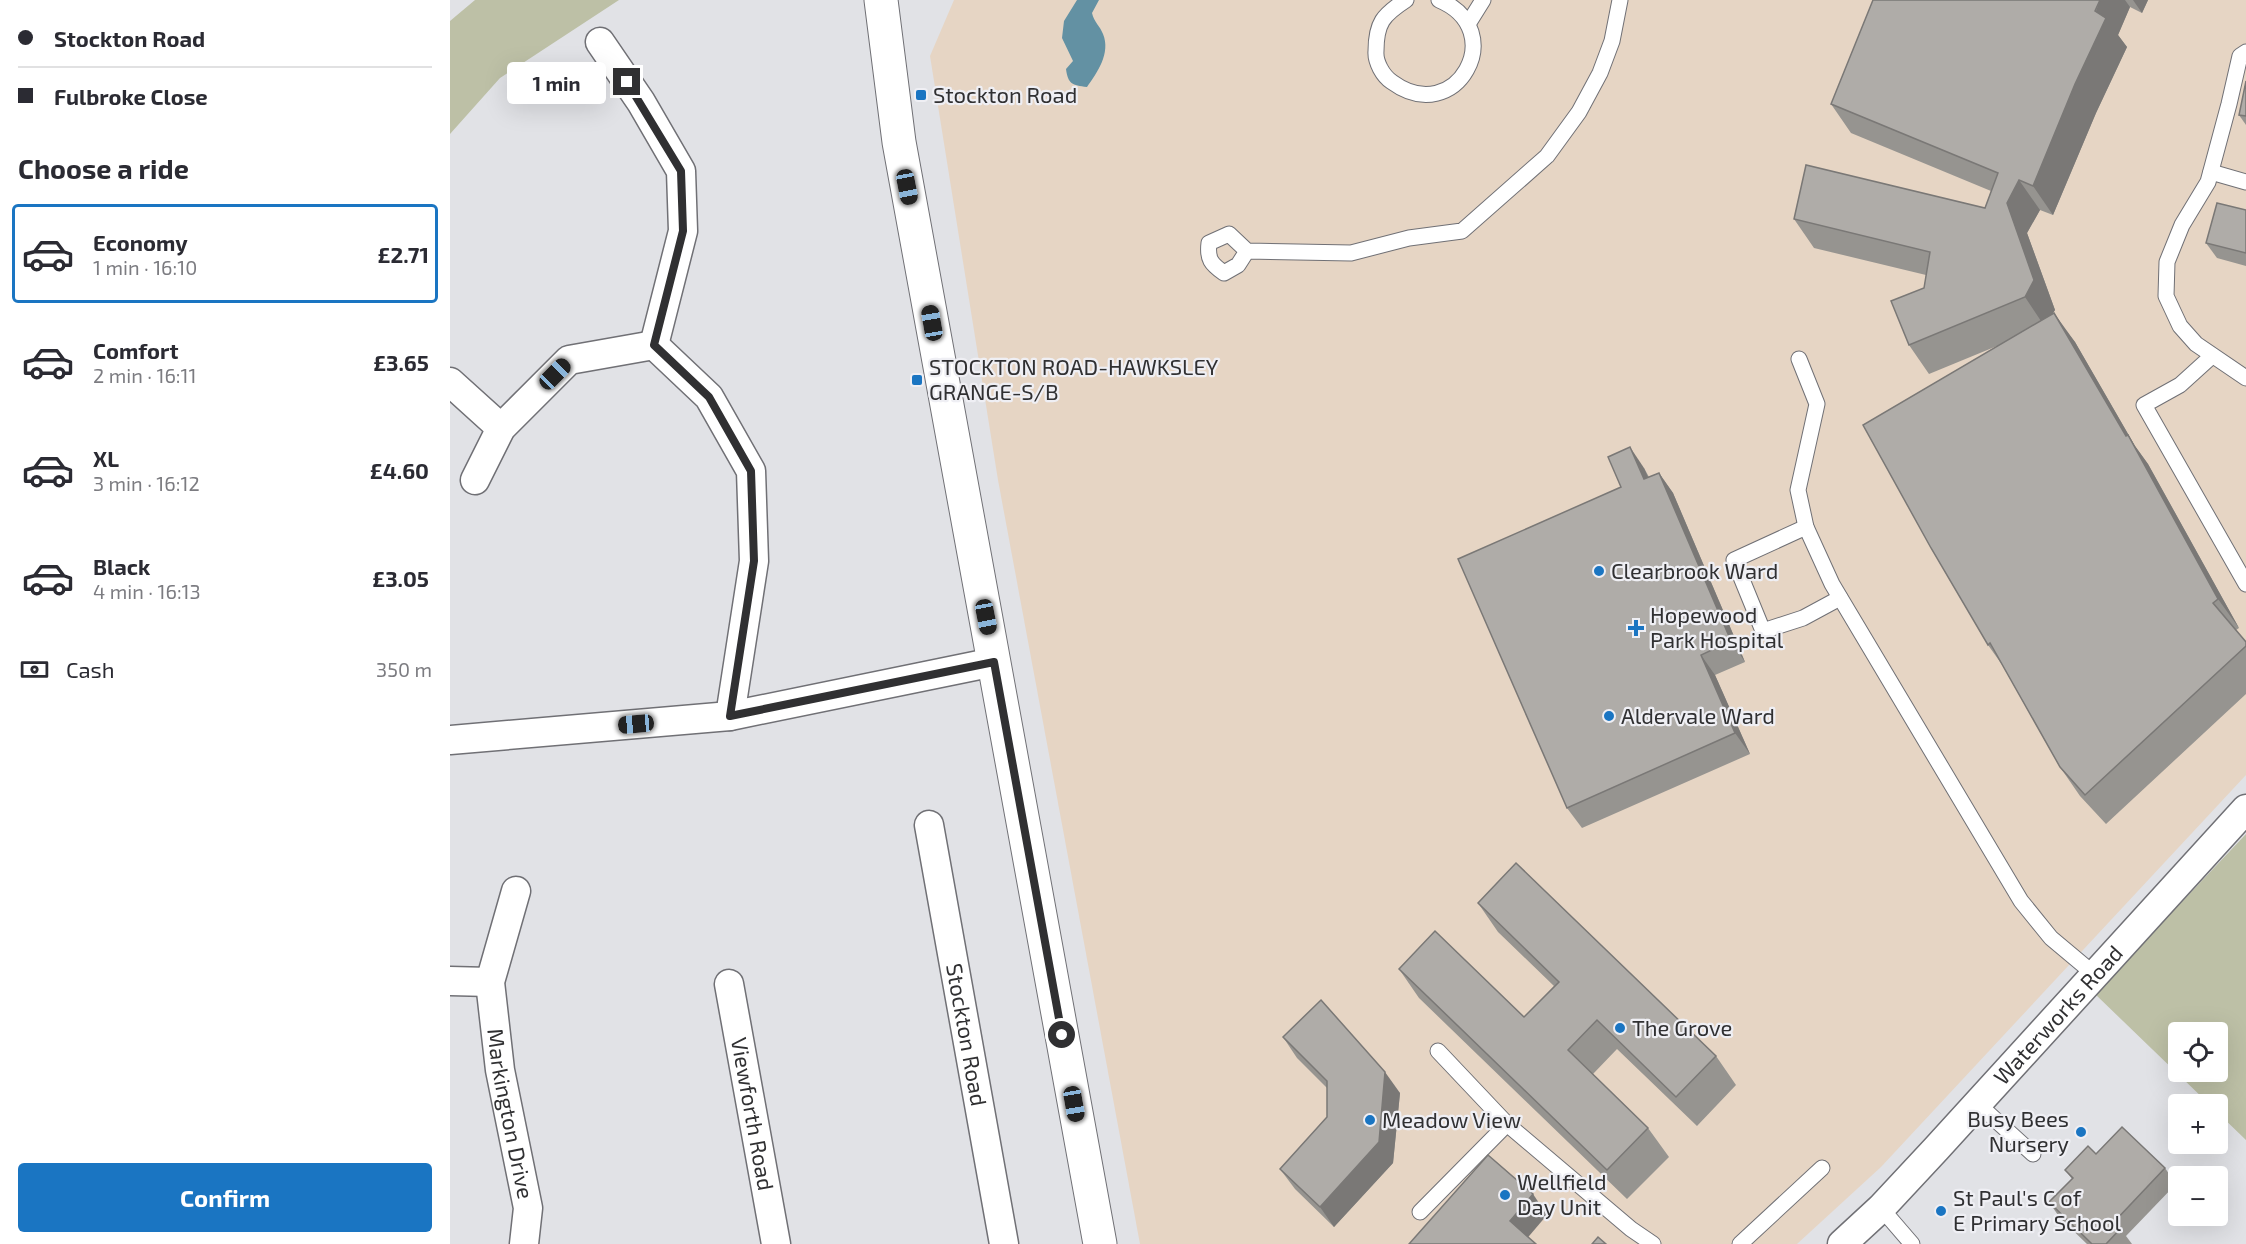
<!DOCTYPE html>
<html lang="en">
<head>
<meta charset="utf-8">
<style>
  :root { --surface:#fff; --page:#f7f7f7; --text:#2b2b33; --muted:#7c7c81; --line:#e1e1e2; --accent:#1a75c2 }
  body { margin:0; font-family:"Exo 2",sans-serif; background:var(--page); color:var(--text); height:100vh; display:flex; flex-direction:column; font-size:22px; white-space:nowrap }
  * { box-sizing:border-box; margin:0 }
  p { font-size:20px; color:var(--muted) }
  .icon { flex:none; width:33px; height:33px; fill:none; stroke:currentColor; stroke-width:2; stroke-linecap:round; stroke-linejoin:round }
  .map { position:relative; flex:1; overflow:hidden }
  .panel { display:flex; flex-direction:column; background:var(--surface); width:450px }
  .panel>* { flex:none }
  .guide { display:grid; align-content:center; height:132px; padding:0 18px; background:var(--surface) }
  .buttons { position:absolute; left:1718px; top:1022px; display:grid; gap:12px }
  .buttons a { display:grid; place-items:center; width:60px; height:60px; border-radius:6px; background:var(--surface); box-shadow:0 6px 24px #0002; font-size:30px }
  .end { position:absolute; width:27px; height:27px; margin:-14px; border:8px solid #303032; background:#fff; box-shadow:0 0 0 3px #fff }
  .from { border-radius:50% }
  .bubble { position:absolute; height:42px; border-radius:6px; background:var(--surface); box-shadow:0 6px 24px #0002; font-size:20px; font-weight:700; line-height:42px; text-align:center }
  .car { position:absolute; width:18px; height:36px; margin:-18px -9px; border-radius:8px; box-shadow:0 0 4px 2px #0007; background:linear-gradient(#222 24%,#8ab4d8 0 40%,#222 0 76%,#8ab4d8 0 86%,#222 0) }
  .guide b { display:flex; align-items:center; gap:21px; height:57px; font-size:22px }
  .guide b+b { border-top:2px solid var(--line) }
  .guide i { width:15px; height:15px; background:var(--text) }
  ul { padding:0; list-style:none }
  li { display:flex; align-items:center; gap:18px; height:99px; margin:0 12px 9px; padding:0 6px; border:3px solid transparent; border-radius:6px }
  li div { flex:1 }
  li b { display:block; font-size:22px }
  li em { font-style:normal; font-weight:700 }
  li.on { border-color:var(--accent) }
  li>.icon { width:54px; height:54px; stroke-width:1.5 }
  h2 { padding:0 18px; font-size:27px; line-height:72px }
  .pay { display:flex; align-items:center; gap:15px; height:66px; padding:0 18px; font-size:22px }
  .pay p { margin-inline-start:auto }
  .cta { display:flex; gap:12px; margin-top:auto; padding:12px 18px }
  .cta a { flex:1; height:69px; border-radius:6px; background:var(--accent); color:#fff; font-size:24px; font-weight:700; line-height:69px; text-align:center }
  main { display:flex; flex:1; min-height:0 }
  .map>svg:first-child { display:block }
  .medical { fill:#e6d5c4 }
  .green { fill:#bdc0a6; fill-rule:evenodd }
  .water { fill:#6391a3 }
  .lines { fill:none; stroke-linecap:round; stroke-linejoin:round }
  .lane-casing { stroke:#707075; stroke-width:17 }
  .street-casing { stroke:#707075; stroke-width:31 }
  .secondary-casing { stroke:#707075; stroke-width:35 }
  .lane { stroke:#fff; stroke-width:15 }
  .street { stroke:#fff; stroke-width:28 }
  .secondary { stroke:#fff; stroke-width:33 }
  .wall { fill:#969490 }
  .shaded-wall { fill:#7a7876 }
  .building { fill:#afaca8; stroke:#7a7876; stroke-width:1.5 }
  .route { stroke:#303032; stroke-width:8 }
  .poi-dot { fill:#1a75c2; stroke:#efeff4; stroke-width:2 }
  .labels { text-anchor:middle; stroke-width:4.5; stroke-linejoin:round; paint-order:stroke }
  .poi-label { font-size:22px; fill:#303032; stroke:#efeff4; text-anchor:start }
  .street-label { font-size:22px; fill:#303032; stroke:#efeff4 }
</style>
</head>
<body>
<main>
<section class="panel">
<div class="guide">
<b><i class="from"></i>Stockton Road</b>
<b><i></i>Fulbroke Close</b>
</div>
<h2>Choose a ride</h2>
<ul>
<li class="on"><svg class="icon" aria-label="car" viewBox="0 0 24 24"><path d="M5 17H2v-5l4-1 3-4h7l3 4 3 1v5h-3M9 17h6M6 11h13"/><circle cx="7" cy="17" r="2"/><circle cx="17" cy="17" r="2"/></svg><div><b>Economy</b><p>1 min · 16:10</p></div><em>£2.71</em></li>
<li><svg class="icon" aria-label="car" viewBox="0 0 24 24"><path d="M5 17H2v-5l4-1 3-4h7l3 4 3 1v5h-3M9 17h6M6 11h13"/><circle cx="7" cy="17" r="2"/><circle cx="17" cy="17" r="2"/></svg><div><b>Comfort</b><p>2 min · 16:11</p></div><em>£3.65</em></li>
<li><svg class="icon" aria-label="car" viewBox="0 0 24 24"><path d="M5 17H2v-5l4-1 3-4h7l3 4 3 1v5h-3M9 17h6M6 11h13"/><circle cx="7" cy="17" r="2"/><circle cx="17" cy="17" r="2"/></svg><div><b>XL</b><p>3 min · 16:12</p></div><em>£4.60</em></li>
<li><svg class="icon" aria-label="car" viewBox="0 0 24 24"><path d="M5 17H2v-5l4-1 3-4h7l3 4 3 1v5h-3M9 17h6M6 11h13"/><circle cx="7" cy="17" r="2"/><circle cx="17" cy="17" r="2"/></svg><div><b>Black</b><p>4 min · 16:13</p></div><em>£3.05</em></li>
</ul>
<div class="pay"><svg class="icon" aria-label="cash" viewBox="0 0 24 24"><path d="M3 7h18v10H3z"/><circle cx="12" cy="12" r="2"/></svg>Cash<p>350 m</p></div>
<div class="cta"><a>Confirm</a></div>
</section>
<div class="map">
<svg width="1796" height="1244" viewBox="0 0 1796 1244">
  <rect width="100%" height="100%" fill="#e1e2e6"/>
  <polygon class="medical" points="504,0 1796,0 1796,775 1431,1167 1347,1244 690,1244 548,480 480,56"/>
  <g class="green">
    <polygon points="25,0 169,0 50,78 0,134 0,21"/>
    <path d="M1796,834V1140L1767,1112V1104H1759L1645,994ZM1728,1032H1767V1071H1728Z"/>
  </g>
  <path class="water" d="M627,0H649L642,13C644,22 650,26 653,34C661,53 647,73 637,87C622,85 618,84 616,69L623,61L612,38L614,21Z"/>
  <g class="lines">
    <g class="lane-casing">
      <g id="lane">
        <path d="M956,0C933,15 926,23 926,51C925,62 933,76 942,82C1006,129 1061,30 989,0"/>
        <polyline points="1018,24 1033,0"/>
        <polyline points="1796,52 1790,56 1779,104 1758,182 1732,225 1717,262 1716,296 1730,326 1746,344 1796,378"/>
        <polyline points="1761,172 1796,182"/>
        <path d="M797,251L788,265L774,273C761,264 757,259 759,243L779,234L797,251L901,253L959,238L1012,231L1097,156L1129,112L1150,73L1162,41L1170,0"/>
        <polyline points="1762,356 1730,385 1694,405 1796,584"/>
        <polyline points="1349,359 1367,404 1348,490 1356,527 1382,584 1571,901 1601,938 1644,974"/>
        <polyline points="1356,527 1284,560 1313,631 1353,618 1390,598"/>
        <polyline points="988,1051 1057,1124 1181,1229 1203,1244"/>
        <polyline points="1527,1103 1583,1154"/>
        <polyline points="1431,1208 1462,1244"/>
        <polyline points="970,1212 1057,1124"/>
        <polyline points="1290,1244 1372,1168"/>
      </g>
    </g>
    <g class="street-casing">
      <g id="street">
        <polyline points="150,42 191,102 231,171 233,231 204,345"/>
        <polyline points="204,345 259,397 301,471 304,561 280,716"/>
        <polyline points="0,382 51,428"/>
        <polyline points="25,480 51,428 119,360 204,345"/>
        <polyline points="0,740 280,716 544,662"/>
        <path id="s1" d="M479,825L554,1244"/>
        <path id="s2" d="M66,891L40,982L50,1070L78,1208L74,1244"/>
        <polyline points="0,981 40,982"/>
        <path id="s3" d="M279,984L326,1244"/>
        <path id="s4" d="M1392,1244L1431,1208L1486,1149L1796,809"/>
      </g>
    </g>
    <g class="secondary-casing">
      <polyline id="secondary" points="431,0 449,142 650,1244"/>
    </g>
    <use href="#lane" class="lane"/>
    <use href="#street" class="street"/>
    <use href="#secondary" class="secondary"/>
  </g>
  <g class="wall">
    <polygon points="1423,0 1698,0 1692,13 1680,7 1668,35 1677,47 1646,113 1603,215 1590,210 1577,233 1605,310 1602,314 1625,342 1685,446 1698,464 1789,628 1786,630 1796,642 1796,694 1656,824 1630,796 1610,767 1553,666 1538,645 1547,346 1479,374 1459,345 1474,288 1476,275 1364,248 1344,219 1535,208 1541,191 1401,133 1381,104"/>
    <polygon points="1796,81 1796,125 1789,115"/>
    <polygon points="1796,210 1796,266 1767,258 1756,243"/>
    <polygon points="1194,468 1199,477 1209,473 1223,493 1295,662 1265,675 1300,754 1132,828 1117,808 1171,487"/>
    <polygon points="1028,903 1266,1056 1286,1085 1247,1126 1167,1049 1143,1074 1198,1128 1219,1157 1177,1199 969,998 949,969 1074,1017 1104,986 1048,932"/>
    <polygon points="833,1037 950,1093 943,1163 884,1227 845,1189 830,1169 877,1117 877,1088 847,1058"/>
    <polygon points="1646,1154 1715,1168 1726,1184 1676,1236 1682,1244 1637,1244 1610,1218 1599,1202 1622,1179 1615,1170"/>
  </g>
  <g class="shaded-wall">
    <polygon points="1650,0 1675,0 1680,7 1668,35 1677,47 1646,113 1603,215 1583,186"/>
    <polygon points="1683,0 1698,0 1692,13"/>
    <polygon points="1569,180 1590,210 1577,233 1605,310 1595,327 1575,297 1557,203"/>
    <polygon points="1604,313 1625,342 1685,446 1698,464 1789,628 1768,599"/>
    <polygon points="1180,447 1194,468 1208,500 1194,479"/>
    <polygon points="1209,473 1223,493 1295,662 1281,641"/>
    <polygon points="1251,655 1265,675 1300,754 1285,733"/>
    <polygon points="935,1072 950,1093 943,1163 884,1227 870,1207"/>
    <polygon points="1083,1194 1097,1215 1074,1242 1060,1221"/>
  </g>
  <g class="building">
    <polygon points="1423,0 1650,0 1645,11 1656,18 1625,84 1583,186 1569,180 1557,203 1584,280 1575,297 1459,345 1441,301 1474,288 1480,252 1344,219 1356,165 1535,208 1548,173 1381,104"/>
    <polygon points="1796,81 1796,116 1789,115"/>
    <polygon points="1767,203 1796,210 1796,253 1756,243"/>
    <polygon points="1604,313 1676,436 1678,435 1768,599 1763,603 1796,642 1796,646 1635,795 1610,767 1540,643 1538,645 1481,548 1413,425"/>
    <polygon points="1180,447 1194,479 1209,473 1281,641 1251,655 1285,733 1117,808 1008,559 1171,487 1158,457"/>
    <polygon points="1066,863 1266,1056 1226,1097 1147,1020 1118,1050 1198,1128 1157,1170 949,969 985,931 1074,1017 1109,982 1028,903"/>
    <polygon points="871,1000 935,1072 929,1142 870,1207 830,1169 877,1117 877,1081 833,1037"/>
    <polygon points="1672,1127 1715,1168 1664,1222 1671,1228 1656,1244 1642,1244 1599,1202 1623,1178 1615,1170 1638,1146 1646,1154"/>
    <polygon points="1038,1155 1083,1194 1060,1221 1086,1244 959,1244"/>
    <polygon points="1148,1237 1156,1244 1142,1244"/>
  </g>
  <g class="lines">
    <polyline class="route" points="177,82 231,171 233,231 204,345 259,397 301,471 304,561 280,716 544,662 612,1035"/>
  </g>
  <g class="poi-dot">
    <rect x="465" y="89" width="12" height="12" rx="3"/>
    <rect x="461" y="374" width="12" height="12" rx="3"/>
    <circle cx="1149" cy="571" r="6"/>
    <path d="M1183 619h6v6h6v6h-6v6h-6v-6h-6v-6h6z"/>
    <circle cx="1159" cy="716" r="6"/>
    <circle cx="1170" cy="1028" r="6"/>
    <circle cx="920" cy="1120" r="6"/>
    <circle cx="1631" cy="1132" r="6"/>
    <circle cx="1055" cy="1195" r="6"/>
    <circle cx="1491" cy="1211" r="6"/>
  </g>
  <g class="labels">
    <g class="poi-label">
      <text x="483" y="103">Stockton Road</text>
      <text x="479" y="375">STOCKTON ROAD-HAWKSLEY<tspan x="479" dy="25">GRANGE-S/B</tspan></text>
      <text x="1161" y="579">Clearbrook Ward</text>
      <text x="1200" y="623">Hopewood<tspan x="1200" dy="25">Park Hospital</tspan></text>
      <text x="1171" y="724">Aldervale Ward</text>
      <text x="1182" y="1036">The Grove</text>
      <text x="1619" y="1127" text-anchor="end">Busy Bees<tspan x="1619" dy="25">Nursery</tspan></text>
      <text x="932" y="1128">Meadow View</text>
      <text x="1067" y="1190">Wellfield<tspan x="1067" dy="25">Day Unit</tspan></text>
      <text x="1503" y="1206">St Paul's C of<tspan x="1503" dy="25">E Primary School</tspan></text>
    </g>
    <g class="street-label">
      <text dy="8" stroke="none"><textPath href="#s4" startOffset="315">Waterworks Road</textPath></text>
      <text dy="8" stroke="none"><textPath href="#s1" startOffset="213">Stockton Road</textPath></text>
      <text dy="8" stroke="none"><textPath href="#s2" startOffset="228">Markington Drive</textPath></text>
      <text dy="8" stroke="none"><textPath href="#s3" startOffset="132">Viewforth Road</textPath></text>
    </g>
  </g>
</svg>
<div class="buttons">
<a><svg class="icon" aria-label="locate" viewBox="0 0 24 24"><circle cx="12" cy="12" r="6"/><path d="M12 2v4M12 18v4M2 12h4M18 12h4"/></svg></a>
<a>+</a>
<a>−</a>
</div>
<i class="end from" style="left:612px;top:1035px"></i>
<i class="end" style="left:177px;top:82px"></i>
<div class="bubble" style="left:57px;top:62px;width:99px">1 min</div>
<i class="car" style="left:457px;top:187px;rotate:169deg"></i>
<i class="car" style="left:482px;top:323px;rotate:350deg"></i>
<i class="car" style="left:105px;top:374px;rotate:45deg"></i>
<i class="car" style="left:536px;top:617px;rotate:169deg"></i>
<i class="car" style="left:186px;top:724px;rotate:265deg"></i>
<i class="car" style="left:624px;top:1104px;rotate:170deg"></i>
</div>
</main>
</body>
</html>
